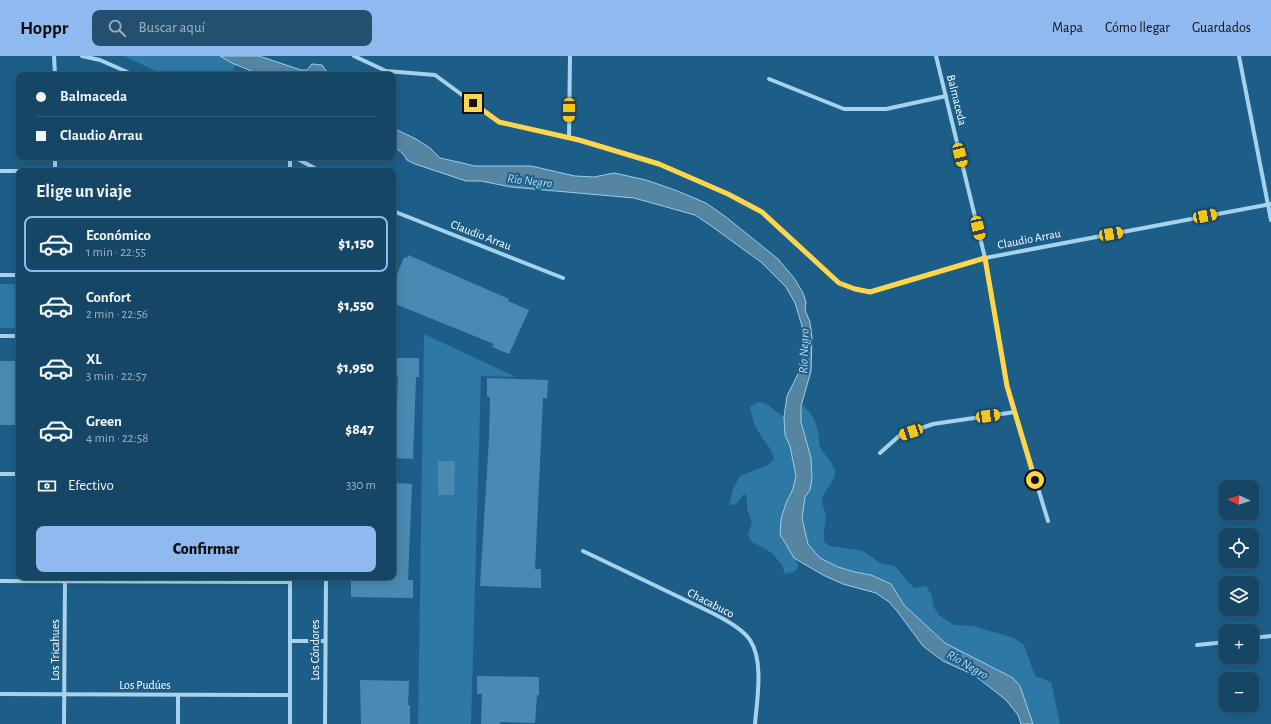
<!DOCTYPE html>
<html lang="es">
<head>
<meta charset="utf-8">
<style>
  :root { --surface:#164666; --page:#23506f; --text:#f1f3f6; --muted:#9eb1bf; --line:#355e7a; --accent:#90b9f0 }
  body { margin:0; font-family:"Alegreya Sans",sans-serif; background:var(--page); color:var(--text); height:100vh; display:flex; flex-direction:column; font-size:15px; white-space:nowrap }
  * { box-sizing:border-box; margin:0 }
  p { font-size:13px; color:var(--muted) }
  .icon { flex:none; width:22px; height:22px; fill:none; stroke:currentColor; stroke-width:2; stroke-linecap:round; stroke-linejoin:round }
  .map { position:relative; flex:1; overflow:hidden }
  .sheet { position:absolute; left:16px; top:112px; width:380px; height:412px; display:flex; flex-direction:column; background:var(--surface); border-radius:8px; box-shadow:0 2px 10px #0003,0 0 0 1px var(--line) }
  .sheet>* { flex:none }
  .guide { position:absolute; left:16px; top:16px; width:380px; height:88px; border-radius:8px; box-shadow:0 2px 10px #0003,0 0 0 1px var(--line); display:grid; align-content:center; height:88px; padding:0 20px; background:var(--surface) }
  .needle { width:26px; rotate:273deg }
  .buttons { position:absolute; left:1219px; top:424px; display:grid; gap:8px }
  .buttons a { display:grid; place-items:center; width:40px; height:40px; border-radius:8px; background:var(--surface); box-shadow:0 2px 10px #0003,0 0 0 1px var(--line); font-size:20px }
  .end { position:absolute; width:18px; height:18px; margin:-9px; border:5px solid #ffd54a; background:#111; box-shadow:0 0 0 2px #111 }
  .from { border-radius:50% }
  .car { position:absolute; width:12px; height:24px; margin:-12px -6px; border-radius:5px; box-shadow:0 0 3px 1px #0007; background:linear-gradient(#f5c518 24%,#345 0 40%,#f5c518 0 76%,#345 0 86%,#f5c518 0) }
  .guide b { display:flex; align-items:center; gap:14px; height:38px; font-size:15px }
  .guide b+b { border-top:1px solid var(--line) }
  .guide i { width:10px; height:10px; background:var(--text) }
  ul { padding:0; list-style:none }
  li { display:flex; align-items:center; gap:12px; height:56px; margin:0 8px 6px; padding:0 12px; border:2px solid transparent; border-radius:8px }
  li div { flex:1 }
  li b { display:block; font-size:15px }
  li em { font-style:normal; font-weight:800 }
  li.selected { border-color:var(--accent) }
  li>.icon { width:36px; height:36px; stroke-width:1.5 }
  h2 { padding:0 20px; font-size:18px; line-height:48px }
  .pay { display:flex; align-items:center; gap:10px; height:44px; padding:0 20px; font-size:15px }
  .pay p { margin-inline-start:auto }
  .cta { display:flex; gap:8px; margin-top:auto; padding:8px 20px }
  .cta a { flex:1; height:46px; border-radius:8px; background:var(--accent); color:#111; font-size:16px; font-weight:800; line-height:46px; text-align:center }
  header { display:flex; align-items:center; gap:24px; box-sizing:border-box; height:56px; padding:0 20px; background:var(--accent); color:#111 }
  header strong { font-size:19px }
  nav { display:flex; gap:22px; margin-inline-start:auto; font-size:14px }
  .search { width:280px; height:36px; background:var(--page); display:flex; align-items:center; gap:10px; box-sizing:border-box; padding:0 14px; border-radius:8px; color:var(--muted); font-size:15px }
  .map>svg:first-child { display:block }
  .green { fill:#2d78a4 }
  .water { fill:#5685a2; stroke:#99cfed }
  .building { fill:#4a8ab2 }
  .lines { fill:none; stroke-linecap:round; stroke-linejoin:round }
  .minor { stroke:#a6d2eb; stroke-width:4 }
  .route { stroke:#ffd54a; stroke-width:5 }
  .labels { text-anchor:middle; stroke-width:4; stroke-linejoin:round; paint-order:stroke }
  .street-label { font-size:12px; fill:#fff; stroke:#1d5e88 }
  .water-label { font-size:13px; font-style:italic; fill:#b2dbf3; stroke:#1d5e88 }
</style>
</head>
<body>
<header>
<strong>Hoppr</strong>
<div class="search"><svg class="icon" aria-label="search" viewBox="0 0 24 24"><circle cx="10" cy="10" r="6"/><path d="M15 15l6 6"/></svg>Buscar aquí</div>
<nav><a>Mapa</a><a>Cómo llegar</a><a>Guardados</a></nav>
</header>
<div class="map">
<svg width="1271" height="668" viewBox="0 0 1271 668">
  <rect width="100%" height="100%" fill="#1d5e88"/>
  <g class="green">
    <polygon points="124,0 242,0 230,19 164,19"/>
    <rect x="0" y="228" width="19" height="44"/>
    <polygon points="424,278 516,321 481,320 471,668 418,668"/>
    <path d="M758,346L765,347L784,361L785,379L790,390L796,421L793,433L786,447L781,463L780,478L798,508V512L795,515L785,518L782,509L772,497L752,486L748,478L752,467L747,453V440L744,438L736,448L729,449L733,433L740,420L768,409L774,403C771,391 766,388 760,378C754,370 752,360 750,351Z"/>
    <path d="M805,349V352C815,360 817,370 819,382C819,385 819,389 820,391C824,399 833,406 835,415C836,425 826,432 823,440C820,448 826,454 826,461C825,470 823,477 824,486L830,490L863,495L880,507L895,510L901,517L907,525L915,532L926,530L932,540L933,550L939,559L954,569L973,570L1014,582L1024,589L1035,620L1051,626L1060,668H1033L1026,647L1013,622L945,587L904,549L891,528L871,519L855,516L838,511L820,502L808,488L802,462L805,441L810,434L805,383L801,366V350Z"/>
  </g>
  <g class="water">
    <polygon points="220,0 259,0 301,14 307,14 312,8 322,9 327,16 327,19 261,19 232,7"/>
    <polygon points="393,72 416,83 430,92 440,102 458,106 475,110 531,110 575,120 594,121 614,117 646,124 675,134 706,147 726,161 778,203 794,222 803,237 806,246 805,254 810,266 812,282 811,315 801,350 801,366 811,402 812,422 810,434 805,441 802,462 808,488 820,502 838,511 855,516 871,519 891,528 904,549 945,587 1013,622 1020,630 1033,668 1021,668 1018,659 1006,644 996,636 974,619 943,605 923,590 897,555 889,546 876,537 843,528 823,519 794,502 786,488 780,479 781,463 786,447 793,433 796,420 790,390 785,379 784,361 787,340 801,312 803,296 802,270 795,247 786,231 761,206 707,167 695,159 634,142 511,131 481,125 466,125 415,108 407,104 404,99 393,89"/>
  </g>
  <g class="building">
    <polygon points="408,199 509,243 508,245 529,254 509,298 492,291 494,288 393,247 393,229 404,201 407,202"/>
    <polygon points="393,302 419,302 419,321 416,321 413,403 395,402 398,320 393,320"/>
    <rect x="0" y="305" width="19" height="64"/>
    <polygon points="487,322 548,324 547,342 543,342 535,513 541,513 541,532 480,530 489,383 490,341 487,341"/>
    <polygon points="438,405 455,405 454,439 438,439"/>
    <polygon points="394,427 412,428 408,524 413,524 413,542 351,541 351,523 393,523"/>
    <polygon points="477,620 539,621 539,639 537,639 535,667 500,666 500,668 481,668 482,638 477,638"/>
    <polygon points="360,624 409,625 408,649 410,649 410,668 361,668"/>
  </g>
  <g class="lines">
    <g class="minor">
      <polyline points="54,0 55,19"/>
      <polyline points="82,0 100,4 134,19"/>
      <polyline points="354,0 386,15 435,19 499,66 579,84 659,108 728,138 762,156 839,227 855,233 870,236 985,202 1271,148"/>
      <polyline points="936,0 985,202 1007,330 1048,465"/>
      <polyline points="1239,0 1271,164"/>
      <polyline points="769,23 844,53 886,53 946,40"/>
      <polyline points="569,82 570,0"/>
      <polyline points="55,101 55,115"/>
      <polyline points="290,101 290,115"/>
      <polyline points="294,101 320,115"/>
      <polyline points="0,115 19,115"/>
      <polyline points="393,155 563,222"/>
      <polyline points="0,219 19,219"/>
      <polyline points="0,280 19,280"/>
      <polyline points="880,397 899,380 933,368 1015,356"/>
      <polyline points="0,418 19,418"/>
      <path d="M583,495C614,510 645,525 677,540C696,550 738,566 750,584C764,605 757,644 755,668"/>
      <polyline points="0,525 290,526"/>
      <polyline points="1252,582 1271,580"/>
      <polyline points="290,585 325,585"/>
      <polyline points="1197,589 1226,586"/>
      <polyline points="0,638 290,639"/>
      <polyline points="64,668 65,521"/>
      <polyline points="178,668 178,639"/>
      <polyline points="290,668 290,521"/>
      <polyline points="325,668 326,521"/>
    </g>
  </g>
  <g class="lines">
    <polyline class="route" points="473,47 499,66 579,84 659,108 728,138 762,156 839,227 855,233 870,236 985,202 1007,330 1035,424"/>
  </g>
  <g class="labels">
    <g class="street-label">
      <text transform="translate(957 44) rotate(76)" y="4">Balmaceda</text>
      <text transform="translate(481 179) rotate(21)" y="4">Claudio Arrau</text>
      <text transform="translate(1029 183) rotate(-11)" y="4">Claudio Arrau</text>
      <text transform="translate(711 547) rotate(27)" y="4">Chacabuco</text>
      <text transform="translate(55 594) rotate(-90)" y="4">Los Tricahues</text>
      <text transform="translate(315 594) rotate(-90)" y="4">Los Cóndores</text>
      <text x="145" y="633">Los Pudúes</text>
    </g>
    <g class="water-label">
      <text transform="translate(530 124) rotate(7)" y="5">Río Negro</text>
      <text transform="translate(803 295) rotate(-88)" y="5">Río Negro</text>
      <text transform="translate(968 608) rotate(30)" y="5">Río Negro</text>
    </g>
  </g>
</svg>
<div class="buttons">
<a><svg class="needle" viewBox="-14 -14 28 28"><path d="M0-13l5 13h-10z" fill="#e53935"/><path d="M0 13l5-13h-10z" fill="#9eb1bf"/></svg></a>
<a><svg class="icon" aria-label="locate" viewBox="0 0 24 24"><circle cx="12" cy="12" r="6"/><path d="M12 2v4M12 18v4M2 12h4M18 12h4"/></svg></a>
<a><svg class="icon" aria-label="layers" viewBox="0 0 24 24"><path d="M12 4l9 5-9 5-9-5zM3 14l9 5 9-5"/></svg></a>
<a>+</a>
<a>−</a>
</div>
<i class="end from" style="left:1035px;top:424px"></i>
<i class="end" style="left:473px;top:47px"></i>
<i class="car" style="left:569px;top:54px;rotate:181deg"></i>
<i class="car" style="left:960px;top:99px;rotate:166deg"></i>
<i class="car" style="left:1205px;top:160px;rotate:79deg"></i>
<i class="car" style="left:978px;top:172px;rotate:167deg"></i>
<i class="car" style="left:1111px;top:178px;rotate:80deg"></i>
<i class="car" style="left:988px;top:360px;rotate:82deg"></i>
<i class="car" style="left:911px;top:376px;rotate:251deg"></i>
<div class="guide">
<b><i class="from"></i>Balmaceda</b>
<b><i></i>Claudio Arrau</b>
</div>
<section class="sheet">
<h2>Elige un viaje</h2>
<ul>
<li class="selected"><svg class="icon" aria-label="car" viewBox="0 0 24 24"><path d="M5 17H2v-5l4-1 3-4h7l3 4 3 1v5h-3M9 17h6M6 11h13"/><circle cx="7" cy="17" r="2"/><circle cx="17" cy="17" r="2"/></svg><div><b>Económico</b><p>1 min · 22:55</p></div><em>$1,150</em></li>
<li><svg class="icon" aria-label="car" viewBox="0 0 24 24"><path d="M5 17H2v-5l4-1 3-4h7l3 4 3 1v5h-3M9 17h6M6 11h13"/><circle cx="7" cy="17" r="2"/><circle cx="17" cy="17" r="2"/></svg><div><b>Confort</b><p>2 min · 22:56</p></div><em>$1,550</em></li>
<li><svg class="icon" aria-label="car" viewBox="0 0 24 24"><path d="M5 17H2v-5l4-1 3-4h7l3 4 3 1v5h-3M9 17h6M6 11h13"/><circle cx="7" cy="17" r="2"/><circle cx="17" cy="17" r="2"/></svg><div><b>XL</b><p>3 min · 22:57</p></div><em>$1,950</em></li>
<li><svg class="icon" aria-label="car" viewBox="0 0 24 24"><path d="M5 17H2v-5l4-1 3-4h7l3 4 3 1v5h-3M9 17h6M6 11h13"/><circle cx="7" cy="17" r="2"/><circle cx="17" cy="17" r="2"/></svg><div><b>Green</b><p>4 min · 22:58</p></div><em>$847</em></li>
</ul>
<div class="pay"><svg class="icon" aria-label="cash" viewBox="0 0 24 24"><path d="M3 7h18v10H3z"/><circle cx="12" cy="12" r="2"/></svg>Efectivo<p>330 m</p></div>
<div class="cta"><a>Confirmar</a></div>
</section>
</div>
</body>
</html>
